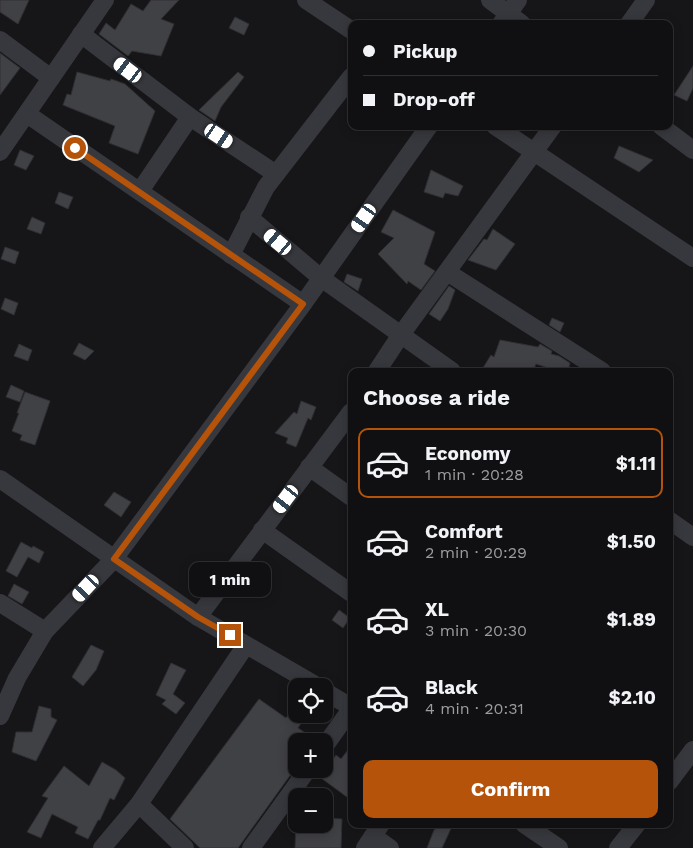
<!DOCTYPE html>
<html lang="en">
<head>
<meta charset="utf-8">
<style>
  :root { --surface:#101012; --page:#19191b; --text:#f1f3f6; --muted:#9c9d9f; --line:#303032; --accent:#b45309 }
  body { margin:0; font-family:"Work Sans",sans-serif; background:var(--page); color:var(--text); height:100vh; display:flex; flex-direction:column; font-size:19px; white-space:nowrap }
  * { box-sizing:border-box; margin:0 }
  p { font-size:16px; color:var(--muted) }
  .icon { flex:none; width:28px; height:28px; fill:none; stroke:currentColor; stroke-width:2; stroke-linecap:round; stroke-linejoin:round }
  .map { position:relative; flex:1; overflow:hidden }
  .side { position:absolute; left:348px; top:368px; width:325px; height:460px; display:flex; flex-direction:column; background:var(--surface); border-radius:10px; box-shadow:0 2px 12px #0003,0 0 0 1px var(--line) }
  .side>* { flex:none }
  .banner { position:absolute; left:348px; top:20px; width:325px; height:110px; border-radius:10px; box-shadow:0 2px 12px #0003,0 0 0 1px var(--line); display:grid; align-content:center; height:110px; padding:0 15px; background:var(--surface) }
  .tools { position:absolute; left:288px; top:678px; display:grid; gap:10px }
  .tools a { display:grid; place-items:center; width:45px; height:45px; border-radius:10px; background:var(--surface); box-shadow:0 2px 12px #0003,0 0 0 1px var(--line); font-size:25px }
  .end { position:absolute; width:22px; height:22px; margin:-11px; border:6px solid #b45309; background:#fff; box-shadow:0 0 0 2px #fff }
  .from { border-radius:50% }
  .bubble { position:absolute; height:35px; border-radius:10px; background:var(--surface); box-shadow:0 2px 12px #0003,0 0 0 1px var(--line); font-size:16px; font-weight:700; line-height:35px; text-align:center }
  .car { position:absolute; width:15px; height:30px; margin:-15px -8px; border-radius:6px; box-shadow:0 0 4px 1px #0007; background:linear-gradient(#fff 24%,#345 0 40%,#fff 0 76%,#345 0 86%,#fff 0) }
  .banner b { display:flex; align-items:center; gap:18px; height:48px; font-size:19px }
  .banner b+b { border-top:1px solid var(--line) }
  .banner i { width:12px; height:12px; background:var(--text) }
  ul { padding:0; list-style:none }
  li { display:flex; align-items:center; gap:15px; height:70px; margin:0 10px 8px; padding:0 5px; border:2px solid transparent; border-radius:10px }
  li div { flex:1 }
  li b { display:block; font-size:19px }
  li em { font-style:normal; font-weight:700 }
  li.on { border-color:var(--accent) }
  li>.icon { width:45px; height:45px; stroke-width:1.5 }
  h2 { padding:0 15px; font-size:22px; line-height:60px }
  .action { display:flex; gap:10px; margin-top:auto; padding:10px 15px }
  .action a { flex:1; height:58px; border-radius:10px; background:var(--accent); color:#fff; font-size:20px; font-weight:700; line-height:58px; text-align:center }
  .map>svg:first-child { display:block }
  .building { fill:#404145; stroke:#303034 }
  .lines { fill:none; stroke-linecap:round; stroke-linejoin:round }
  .minor { stroke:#37383d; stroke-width:18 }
  .route { stroke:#b45309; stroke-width:6 }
</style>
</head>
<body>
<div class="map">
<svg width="693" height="848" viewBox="0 0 693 848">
  <rect width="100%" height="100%" fill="#161618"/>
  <g class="building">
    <polygon points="0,0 29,0 18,24 0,12"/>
    <polygon points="151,0 179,0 161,19 174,24 161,56 132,51 128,56 99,34 106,23 115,30 131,4 143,11"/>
    <polygon points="235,17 249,24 244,35 229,28"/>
    <polygon points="0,53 20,68 0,95"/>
    <polygon points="693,66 693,88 687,101 674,95"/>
    <polygon points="77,72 110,81 111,79 125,84 155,111 138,154 109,143 115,126 63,105 67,94 71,95"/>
    <polygon points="238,72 244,77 221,107 215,121 199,110"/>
    <polygon points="619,146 653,160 639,172 614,158"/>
    <polygon points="20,150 34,156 26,170 14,165"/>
    <polygon points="431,170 463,186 458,196 445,193 443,198 424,192"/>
    <polygon points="59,192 73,197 68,209 55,203"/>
    <polygon points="393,210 435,232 424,264 435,271 421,290 408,281 407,284 378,254 394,238 381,232"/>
    <polygon points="32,217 45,223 41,234 27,229"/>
    <polygon points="493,229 515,244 496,270 468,260 484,239 487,240"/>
    <polygon points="5,247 19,252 15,264 1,259"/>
    <polygon points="347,274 362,279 358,291 344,282"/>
    <polygon points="449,286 455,290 448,309 440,321 429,314"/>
    <polygon points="5,298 18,303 14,315 1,309"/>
    <polygon points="552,318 564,323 560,332 549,325"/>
    <polygon points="500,340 538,347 540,344 552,351 551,354 559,356 570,363 568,371 558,371 536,364 533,371 481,371 491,355 494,357"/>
    <polygon points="79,343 94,351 85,360 73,354"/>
    <polygon points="19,344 32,350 28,361 14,356"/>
    <polygon points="11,385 24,391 20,402 6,397"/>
    <polygon points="25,392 50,401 35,445 20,440 22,435 12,431 19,413 17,413"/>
    <polygon points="301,401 316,407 311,420 308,418 296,447 286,443 288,438 275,433 294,412 297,414"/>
    <polygon points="114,492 131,502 121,517 104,505"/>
    <polygon points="21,542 32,548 33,546 44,552 39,563 28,557 17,577 6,571"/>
    <polygon points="14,584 29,592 22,604 8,596"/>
    <polygon points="339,610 350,618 343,628 332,620"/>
    <polygon points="91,645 104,651 96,670 83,686 72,677"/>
    <polygon points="171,663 186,670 173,694 185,703 176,714 162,704 166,700 156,695"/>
    <polygon points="259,699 286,718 289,714 307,714 298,728 316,740 296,741 296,767 238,848 200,848 170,819"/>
    <polygon points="39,706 51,709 51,717 57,720 36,761 12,752 16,732 32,732"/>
    <polygon points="351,746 351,800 317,775 318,769 327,769 336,755 341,759"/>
    <polygon points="102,762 116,770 125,778 114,800 110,798 100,820 98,820 88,839 75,833 78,827 52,814 41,838 27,832 48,798 42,796 64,766 89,786"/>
    <polygon points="324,818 342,819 341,848 295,848 296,824 324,824"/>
    <polygon points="443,824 453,824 442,848 427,848 434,830"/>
  </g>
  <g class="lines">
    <g class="minor">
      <polyline points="306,0 351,30"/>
      <polyline points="490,0 522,24"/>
      <polyline points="501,24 518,0"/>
      <polyline points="629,24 646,0"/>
      <polyline points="81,34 190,117 276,174"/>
      <polyline points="0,40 51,78"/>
      <polyline points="27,114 303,304"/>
      <polyline points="495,126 693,258"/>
      <polyline points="661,126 693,150"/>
      <polyline points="0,152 105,0"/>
      <polyline points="140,191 190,117"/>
      <polyline points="249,217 321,278 452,371"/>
      <polyline points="231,255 266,187 351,77"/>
      <polyline points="447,272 602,371"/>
      <polyline points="377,371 400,336 553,126"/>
      <polyline points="309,467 351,497"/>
      <polyline points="0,479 198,617 317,686"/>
      <polyline points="669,520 693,537"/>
      <polyline points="262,530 351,593"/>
      <polyline points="0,603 45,631"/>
      <polyline points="198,617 351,412"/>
      <polyline points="324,691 351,707"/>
      <polyline points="0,716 17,678 45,631 114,559 303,304 429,126"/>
      <polyline points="324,747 351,709"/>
      <polyline points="669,782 693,750"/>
      <polyline points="139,804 185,848"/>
      <polyline points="524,824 559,848"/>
      <polyline points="373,836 390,848"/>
      <polyline points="102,848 139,804 246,645"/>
      <polyline points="251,848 308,769"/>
      <polyline points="365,848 381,824"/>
      <polyline points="618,848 637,824"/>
    </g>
  </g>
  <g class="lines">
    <polyline class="route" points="75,148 303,304 114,559 198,617 230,635"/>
  </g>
</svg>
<div class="tools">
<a><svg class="icon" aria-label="locate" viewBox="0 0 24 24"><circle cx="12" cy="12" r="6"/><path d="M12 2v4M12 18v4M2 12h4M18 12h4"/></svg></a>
<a>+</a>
<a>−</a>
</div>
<i class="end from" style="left:75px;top:148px"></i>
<i class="end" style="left:230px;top:635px"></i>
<div class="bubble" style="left:189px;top:562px;width:82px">1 min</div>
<i class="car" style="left:128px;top:70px;rotate:307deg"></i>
<i class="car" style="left:219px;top:136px;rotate:124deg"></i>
<i class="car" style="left:364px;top:218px;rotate:215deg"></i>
<i class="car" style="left:278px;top:242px;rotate:310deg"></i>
<i class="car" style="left:286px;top:499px;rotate:217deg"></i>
<i class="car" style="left:86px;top:588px;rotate:223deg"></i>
<div class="banner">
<b><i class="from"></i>Pickup</b>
<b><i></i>Drop-off</b>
</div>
<section class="side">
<h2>Choose a ride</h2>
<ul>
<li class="on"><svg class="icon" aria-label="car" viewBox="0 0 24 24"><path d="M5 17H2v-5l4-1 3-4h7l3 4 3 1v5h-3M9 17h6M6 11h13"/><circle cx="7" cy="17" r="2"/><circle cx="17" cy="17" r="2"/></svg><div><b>Economy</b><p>1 min · 20:28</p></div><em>$1.11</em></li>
<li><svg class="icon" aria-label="car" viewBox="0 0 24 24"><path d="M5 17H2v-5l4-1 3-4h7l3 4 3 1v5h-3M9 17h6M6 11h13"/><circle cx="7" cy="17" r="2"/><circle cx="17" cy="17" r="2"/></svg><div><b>Comfort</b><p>2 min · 20:29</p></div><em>$1.50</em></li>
<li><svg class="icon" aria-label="car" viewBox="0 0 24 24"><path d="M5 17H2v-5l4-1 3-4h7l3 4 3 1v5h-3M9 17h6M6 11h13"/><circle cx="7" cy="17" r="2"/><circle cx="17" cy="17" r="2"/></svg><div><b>XL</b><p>3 min · 20:30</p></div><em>$1.89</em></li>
<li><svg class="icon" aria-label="car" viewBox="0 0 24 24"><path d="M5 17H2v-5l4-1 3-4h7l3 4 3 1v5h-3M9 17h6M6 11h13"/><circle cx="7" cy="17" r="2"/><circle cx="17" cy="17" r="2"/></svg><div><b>Black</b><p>4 min · 20:31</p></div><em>$2.10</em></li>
</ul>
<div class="action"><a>Confirm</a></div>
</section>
</div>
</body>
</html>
